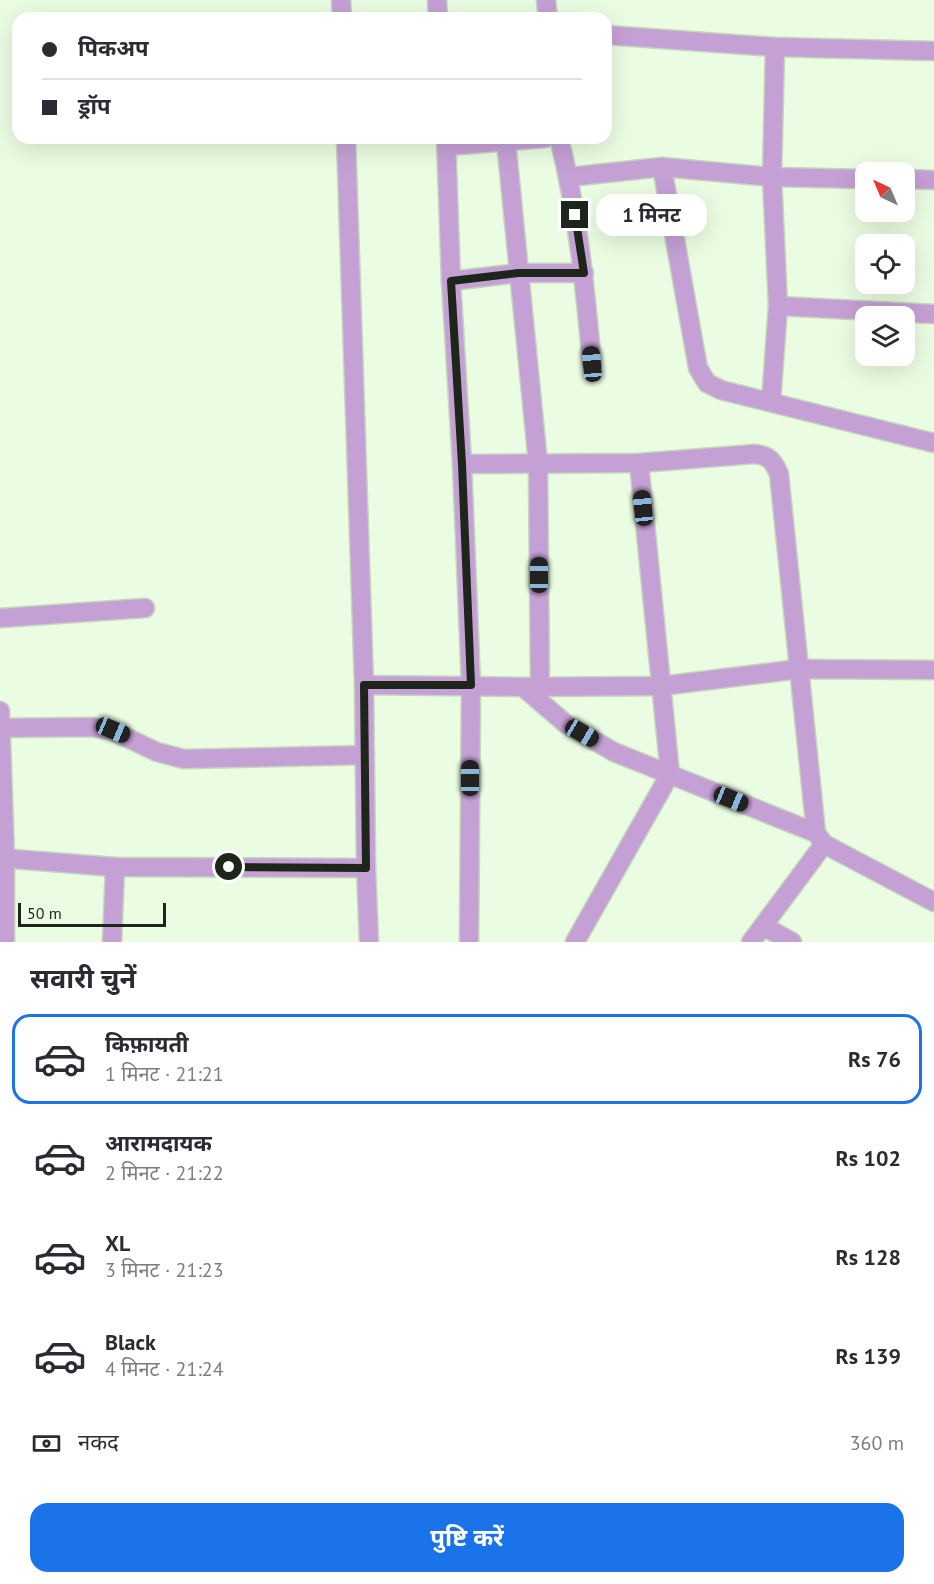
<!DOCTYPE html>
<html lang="hi">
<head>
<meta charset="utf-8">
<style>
  :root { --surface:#fff; --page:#f7f7f7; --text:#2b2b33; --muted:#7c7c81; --line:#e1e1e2; --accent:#1a73e8 }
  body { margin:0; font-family:"PT Sans","Noto Sans Devanagari",sans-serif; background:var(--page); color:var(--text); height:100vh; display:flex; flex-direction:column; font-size:22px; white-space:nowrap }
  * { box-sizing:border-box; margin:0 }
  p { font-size:20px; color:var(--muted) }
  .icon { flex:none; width:33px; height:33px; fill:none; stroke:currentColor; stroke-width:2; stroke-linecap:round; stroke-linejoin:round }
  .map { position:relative; height:942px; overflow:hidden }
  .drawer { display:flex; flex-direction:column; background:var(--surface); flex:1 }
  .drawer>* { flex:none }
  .hud { position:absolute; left:12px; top:12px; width:600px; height:132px; border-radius:18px; box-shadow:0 6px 24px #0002; display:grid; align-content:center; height:132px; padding:0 30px; background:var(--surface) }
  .needle { width:39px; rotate:316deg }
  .tools { position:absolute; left:855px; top:162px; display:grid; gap:12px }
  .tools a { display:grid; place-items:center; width:60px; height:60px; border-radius:12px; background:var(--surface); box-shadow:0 6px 24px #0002; font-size:30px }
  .scale { position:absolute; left:18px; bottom:15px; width:148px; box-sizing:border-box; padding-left:6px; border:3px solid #1e251b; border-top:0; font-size:16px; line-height:21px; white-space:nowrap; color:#1e251b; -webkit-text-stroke:4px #eafce2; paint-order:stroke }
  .end { position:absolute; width:27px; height:27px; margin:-14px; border:8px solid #1e251b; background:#fff; box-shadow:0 0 0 3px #fff }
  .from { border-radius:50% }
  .bubble { position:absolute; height:42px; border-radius:18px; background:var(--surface); box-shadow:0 6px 24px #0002; font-size:20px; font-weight:700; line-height:42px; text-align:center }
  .car { position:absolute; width:18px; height:36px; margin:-18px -9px; border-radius:8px; box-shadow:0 0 4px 2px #0007; background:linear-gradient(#222 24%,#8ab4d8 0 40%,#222 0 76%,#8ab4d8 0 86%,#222 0) }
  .hud b { display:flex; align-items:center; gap:21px; height:57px; font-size:22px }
  .hud b+b { border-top:2px solid var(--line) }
  .hud i { width:15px; height:15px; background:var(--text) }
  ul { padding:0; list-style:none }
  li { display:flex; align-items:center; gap:18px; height:90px; margin:0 12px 9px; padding:0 18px; border:3px solid transparent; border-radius:18px }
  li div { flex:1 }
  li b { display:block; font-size:22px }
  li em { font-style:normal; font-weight:700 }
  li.on { border-color:var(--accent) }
  li>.icon { width:54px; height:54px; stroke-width:1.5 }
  h2 { padding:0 30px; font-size:27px; line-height:72px }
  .pay { display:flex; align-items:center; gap:15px; height:66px; padding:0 30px; font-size:22px }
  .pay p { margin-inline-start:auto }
  .button { display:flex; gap:12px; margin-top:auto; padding:12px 30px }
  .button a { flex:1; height:69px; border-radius:18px; background:var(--accent); color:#fff; font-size:24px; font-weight:700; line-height:69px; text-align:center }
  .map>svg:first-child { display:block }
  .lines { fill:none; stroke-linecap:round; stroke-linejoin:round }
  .minor-casing { stroke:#c5d5be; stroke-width:21 }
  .minor { stroke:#c5a0d5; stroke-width:18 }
  .route { stroke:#1e251b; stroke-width:8 }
</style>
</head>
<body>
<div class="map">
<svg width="934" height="942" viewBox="0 0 934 942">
  <rect width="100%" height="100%" fill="#eafce2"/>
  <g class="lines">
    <g class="minor-casing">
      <g id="minor">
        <polyline points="341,0 342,18"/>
        <polyline points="437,0 438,18"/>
        <polyline points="546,0 548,18"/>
        <polyline points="606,35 775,47 934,51"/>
        <polyline points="346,138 364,685 366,868 369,942"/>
        <polyline points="446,138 451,281 462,464 471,685 469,942"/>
        <path d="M559,138C578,213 585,288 592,364"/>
        <polyline points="506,141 538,463 540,687"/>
        <polyline points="447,146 546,138"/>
        <polyline points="662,167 698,368 707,383 721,390 934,443"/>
        <polyline points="569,177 662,167 772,177 866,179"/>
        <polyline points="904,179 934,180"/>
        <polyline points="451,281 518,273 584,273"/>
        <polyline points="778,306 934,314"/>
        <polyline points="771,402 778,306 772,177 775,47"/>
        <path d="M462,464L639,463L754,454C768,455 773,460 779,474L816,833L824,844L934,902"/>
        <polyline points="0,618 145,608"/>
        <polyline points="364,685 523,687 661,686 799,669 934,670"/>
        <polyline points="523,687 566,724 614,752 816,833"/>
        <polyline points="0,711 5,858 5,942"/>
        <polyline points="1,728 92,727 113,731 157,752 184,759 365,755"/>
        <polyline points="0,858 115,867 366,868"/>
        <polyline points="763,926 792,942"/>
        <polyline points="112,942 115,867"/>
        <polyline points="575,942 670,774 639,463"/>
        <polyline points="751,942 824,844"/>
      </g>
    </g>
    <use href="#minor" class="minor"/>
  </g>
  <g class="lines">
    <polyline class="route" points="229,867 366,868 364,685 471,685 462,464 451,281 518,273 584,273 575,215"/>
  </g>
</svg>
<div class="tools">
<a><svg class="needle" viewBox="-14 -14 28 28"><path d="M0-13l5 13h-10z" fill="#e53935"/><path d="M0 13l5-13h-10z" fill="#7c7c81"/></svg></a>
<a><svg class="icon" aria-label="locate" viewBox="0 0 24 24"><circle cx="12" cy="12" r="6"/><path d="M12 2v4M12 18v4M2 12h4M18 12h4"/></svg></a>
<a><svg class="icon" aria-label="layers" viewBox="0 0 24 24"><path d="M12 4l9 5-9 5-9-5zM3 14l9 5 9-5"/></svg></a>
</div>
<div class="scale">50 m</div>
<i class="end from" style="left:229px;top:867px"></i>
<i class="end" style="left:575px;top:215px"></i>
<div class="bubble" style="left:596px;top:194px;width:111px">1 मिनट</div>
<i class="car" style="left:592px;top:364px;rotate:355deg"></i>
<i class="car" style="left:643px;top:508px;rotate:354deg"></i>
<i class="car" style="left:539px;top:575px;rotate:0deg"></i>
<i class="car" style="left:113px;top:730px;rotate:113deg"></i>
<i class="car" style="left:582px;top:733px;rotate:120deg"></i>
<i class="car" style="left:470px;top:778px;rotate:0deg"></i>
<i class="car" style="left:731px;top:799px;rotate:112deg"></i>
<div class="hud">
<b><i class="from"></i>पिकअप</b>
<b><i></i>ड्रॉप</b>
</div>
</div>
<section class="drawer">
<h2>सवारी चुनें</h2>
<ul>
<li class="on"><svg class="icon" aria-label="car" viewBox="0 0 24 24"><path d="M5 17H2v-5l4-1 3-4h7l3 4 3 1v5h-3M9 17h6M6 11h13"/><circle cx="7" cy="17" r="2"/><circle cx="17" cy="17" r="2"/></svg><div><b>किफ़ायती</b><p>1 मिनट · 21:21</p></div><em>Rs 76</em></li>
<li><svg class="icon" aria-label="car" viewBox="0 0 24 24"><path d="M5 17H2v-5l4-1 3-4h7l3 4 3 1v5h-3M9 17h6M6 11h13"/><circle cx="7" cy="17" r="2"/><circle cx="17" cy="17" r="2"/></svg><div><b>आरामदायक</b><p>2 मिनट · 21:22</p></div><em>Rs 102</em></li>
<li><svg class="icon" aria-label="car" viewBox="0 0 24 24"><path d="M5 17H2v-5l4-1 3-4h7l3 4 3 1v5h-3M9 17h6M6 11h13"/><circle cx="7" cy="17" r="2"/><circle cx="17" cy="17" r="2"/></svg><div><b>XL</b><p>3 मिनट · 21:23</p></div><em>Rs 128</em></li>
<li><svg class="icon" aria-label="car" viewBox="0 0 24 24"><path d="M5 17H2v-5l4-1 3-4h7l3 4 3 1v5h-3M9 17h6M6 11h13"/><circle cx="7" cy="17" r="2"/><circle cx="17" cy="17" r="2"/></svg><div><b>Black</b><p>4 मिनट · 21:24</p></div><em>Rs 139</em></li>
</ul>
<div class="pay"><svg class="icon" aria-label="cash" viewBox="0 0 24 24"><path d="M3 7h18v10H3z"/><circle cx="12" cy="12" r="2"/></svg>नकद<p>360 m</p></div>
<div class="button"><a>पुष्टि करें</a></div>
</section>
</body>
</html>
